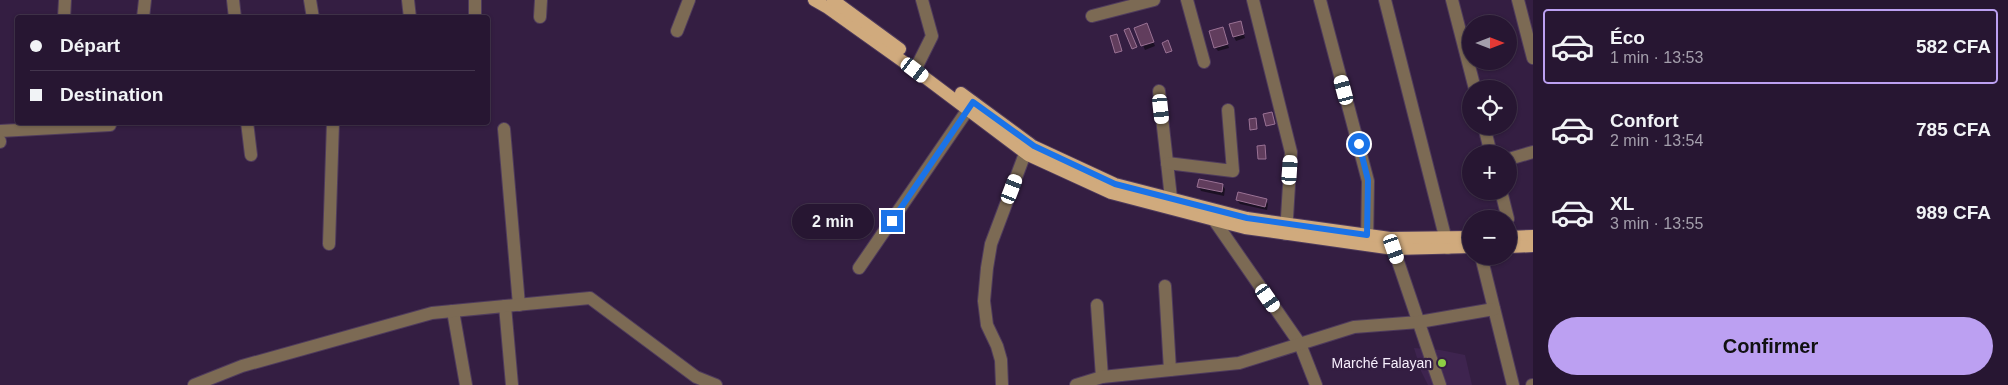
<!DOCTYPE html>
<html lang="fr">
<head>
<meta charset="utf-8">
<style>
  :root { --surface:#271632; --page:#2f1f3a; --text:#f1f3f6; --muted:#a49fac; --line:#43354d; --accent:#bca0f2 }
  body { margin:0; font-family:Helvetica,sans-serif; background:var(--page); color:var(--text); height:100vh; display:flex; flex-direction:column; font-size:19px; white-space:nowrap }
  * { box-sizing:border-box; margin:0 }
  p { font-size:16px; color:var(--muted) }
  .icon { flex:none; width:28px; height:28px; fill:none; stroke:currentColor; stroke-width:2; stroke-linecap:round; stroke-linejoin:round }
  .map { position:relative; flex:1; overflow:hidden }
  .sheet { display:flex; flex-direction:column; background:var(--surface); width:475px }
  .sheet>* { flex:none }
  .top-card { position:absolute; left:15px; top:15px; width:475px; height:110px; border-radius:5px; box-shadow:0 1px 4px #0004,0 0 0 1px var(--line); display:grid; align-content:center; height:110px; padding:0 15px; background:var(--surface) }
  .needle { width:32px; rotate:90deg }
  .controls { position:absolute; left:1462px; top:15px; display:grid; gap:10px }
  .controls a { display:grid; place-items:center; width:55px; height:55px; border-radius:50%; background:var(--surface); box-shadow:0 1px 4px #0004,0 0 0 1px var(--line); font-size:25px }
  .end { position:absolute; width:22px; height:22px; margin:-11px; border:6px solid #1a73e8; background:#fff; box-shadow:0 0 0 2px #fff }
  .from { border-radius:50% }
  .bubble { position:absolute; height:35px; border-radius:18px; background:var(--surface); box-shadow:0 1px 4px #0004,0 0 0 1px var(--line); font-size:16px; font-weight:700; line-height:35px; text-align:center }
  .car { position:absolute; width:15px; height:30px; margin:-15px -8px; border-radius:6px; box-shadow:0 0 4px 1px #0007; background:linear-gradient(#fff 24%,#345 0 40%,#fff 0 76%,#345 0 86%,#fff 0) }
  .top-card b { display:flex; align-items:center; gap:18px; height:48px; font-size:19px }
  .top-card b+b { border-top:1px solid var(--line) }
  .top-card i { width:12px; height:12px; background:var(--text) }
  ul { padding:9px 0 0; list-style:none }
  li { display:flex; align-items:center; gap:15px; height:75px; margin:0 10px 8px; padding:0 5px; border:2px solid transparent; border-radius:5px }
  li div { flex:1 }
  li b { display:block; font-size:19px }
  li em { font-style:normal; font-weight:700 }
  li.active { border-color:var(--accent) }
  li>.icon { width:45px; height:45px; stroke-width:1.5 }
  .primary-button { display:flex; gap:10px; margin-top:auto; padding:10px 15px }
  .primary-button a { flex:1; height:58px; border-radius:30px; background:var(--accent); color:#111; font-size:20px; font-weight:700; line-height:58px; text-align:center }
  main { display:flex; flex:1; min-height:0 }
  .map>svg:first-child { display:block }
  .built { fill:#3e244f }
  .shadow { fill:#0007 }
  .building { fill:#613d5d; stroke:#9a7295 }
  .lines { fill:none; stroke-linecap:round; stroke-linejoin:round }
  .minor-casing { stroke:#4f3b5c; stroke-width:14 }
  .major-casing { stroke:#4f3b5c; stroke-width:14 }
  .minor { stroke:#7c6a54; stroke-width:12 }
  .major { stroke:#d0aa7d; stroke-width:12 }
  .route { stroke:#1a73e8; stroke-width:6 }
  .poi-dot { fill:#8dce44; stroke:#341e42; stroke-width:2 }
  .labels { text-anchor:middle; stroke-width:4.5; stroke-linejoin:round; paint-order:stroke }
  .poi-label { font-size:14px; fill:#f7effd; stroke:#341e42; text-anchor:end }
</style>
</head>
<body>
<main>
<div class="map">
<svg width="1533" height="385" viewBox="0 0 1533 385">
  <rect width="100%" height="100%" fill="#341e42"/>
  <polygon class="built" points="1414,348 1440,350 1465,355 1472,385 1428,385 1421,371"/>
  <g class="shadow">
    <polygon points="1240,23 1245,38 1236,41 1234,37"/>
    <polygon points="1222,28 1229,48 1218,51 1215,47"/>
    <polygon points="1136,29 1148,29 1155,46 1145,50"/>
    <polygon points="1222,185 1225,189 1224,196 1201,191 1199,186"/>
    <polygon points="1237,200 1266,200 1268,204 1267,210 1240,204"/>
  </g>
  <g class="building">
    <polygon points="1241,21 1244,34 1233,37 1229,24"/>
    <polygon points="1147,23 1154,42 1141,46 1134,28"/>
    <polygon points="1223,27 1228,44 1214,48 1209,31"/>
    <polygon points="1129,28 1137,47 1132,49 1124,30"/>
    <polygon points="1117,34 1122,51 1115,53 1110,36"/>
    <polygon points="1168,40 1172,51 1166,53 1162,43"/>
    <polygon points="1272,112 1275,124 1266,126 1263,114"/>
    <polygon points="1256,118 1257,129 1250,130 1249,119"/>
    <polygon points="1265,145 1266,159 1258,159 1257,146"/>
    <polygon points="1199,179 1223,184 1222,192 1197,187"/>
    <polygon points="1238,192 1267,199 1265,207 1236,200"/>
  </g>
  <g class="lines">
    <g class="minor-casing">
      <g id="minor">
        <polyline points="233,0 235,18"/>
        <polyline points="310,0 313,18"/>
        <polyline points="408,0 410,18"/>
        <polyline points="1187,0 1204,62"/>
        <polyline points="1253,0 1291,152 1286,234"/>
        <polyline points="1320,0 1368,181 1367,245"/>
        <polyline points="1385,0 1448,248"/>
        <polyline points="1452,0 1475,89"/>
        <polyline points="1518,0 1533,58"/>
        <polyline points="1092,16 1154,0"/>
        <polyline points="540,17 541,0"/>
        <polyline points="64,18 65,0"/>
        <polyline points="143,18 145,0"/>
        <polyline points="475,18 475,0"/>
        <polyline points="677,31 689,0"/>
        <polyline points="915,70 932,36 922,0"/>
        <polyline points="1159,91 1172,207"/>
        <polyline points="247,122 251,155"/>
        <polyline points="1484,126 1491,154"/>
        <polyline points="504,129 519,305"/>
        <polyline points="0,131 110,125"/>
        <polyline points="0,141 0,142"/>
        <polyline points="1509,159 1533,152"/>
        <polyline points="1167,163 1233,171 1228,110"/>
        <polyline points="1501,191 1508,219"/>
        <polyline points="1214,220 1300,344 1316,385"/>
        <polyline points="1391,241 1440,385"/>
        <polyline points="329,244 333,122"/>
        <polyline points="1481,256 1513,385"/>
        <polyline points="859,268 973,102"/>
        <polyline points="1165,286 1170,370"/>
        <polyline points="1097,305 1102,377"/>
        <polyline points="505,306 512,385"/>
        <polyline points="453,311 466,385"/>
        <polyline points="194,385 242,366 432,313 590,298 696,377 716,385"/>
        <polyline points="1002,385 1001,360 997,346 987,325 984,301 987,268 991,244 1029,143"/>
        <polyline points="1076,385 1102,377 1239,363 1354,327 1419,322 1494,309"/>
        <polyline points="1532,385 1533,385"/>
      </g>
    </g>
    <g class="major-casing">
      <g id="major">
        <polyline points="814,0 828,8 915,70 1028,155 1111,193 1245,228 1394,249 1471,247"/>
        <polyline points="833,0 900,49"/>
        <polyline points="961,93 1033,146 1115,184 1247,218 1390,238 1471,237"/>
        <polyline points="1509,237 1533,236"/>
        <polyline points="1509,247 1533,246"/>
      </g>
    </g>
    <use href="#minor" class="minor"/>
    <use href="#major" class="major"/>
  </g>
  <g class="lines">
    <polyline class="route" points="892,221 973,102 1034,146 1115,184 1247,218 1367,235 1368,180 1359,144"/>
  </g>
  <circle class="poi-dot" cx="1442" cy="363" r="5"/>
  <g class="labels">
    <g class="poi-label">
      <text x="1432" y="368">Marché Falayan</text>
    </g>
  </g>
</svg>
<div class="controls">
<a><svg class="needle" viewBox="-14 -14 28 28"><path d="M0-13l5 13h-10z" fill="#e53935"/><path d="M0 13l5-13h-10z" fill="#a49fac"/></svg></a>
<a><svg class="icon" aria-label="locate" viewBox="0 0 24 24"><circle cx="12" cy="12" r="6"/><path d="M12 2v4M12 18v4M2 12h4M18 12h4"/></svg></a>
<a>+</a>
<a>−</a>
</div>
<i class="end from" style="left:1359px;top:144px"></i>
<i class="end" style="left:892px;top:221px"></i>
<div class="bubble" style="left:792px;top:204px;width:82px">2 min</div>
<i class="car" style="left:915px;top:70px;rotate:127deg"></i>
<i class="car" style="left:1344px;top:90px;rotate:345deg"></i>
<i class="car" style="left:1161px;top:109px;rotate:174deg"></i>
<i class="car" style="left:1290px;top:170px;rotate:4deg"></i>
<i class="car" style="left:1012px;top:189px;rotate:21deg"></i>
<i class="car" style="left:1394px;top:249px;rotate:161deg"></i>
<i class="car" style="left:1268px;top:298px;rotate:145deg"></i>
<div class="top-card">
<b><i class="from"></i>Départ</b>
<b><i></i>Destination</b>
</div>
</div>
<section class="sheet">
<ul>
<li class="active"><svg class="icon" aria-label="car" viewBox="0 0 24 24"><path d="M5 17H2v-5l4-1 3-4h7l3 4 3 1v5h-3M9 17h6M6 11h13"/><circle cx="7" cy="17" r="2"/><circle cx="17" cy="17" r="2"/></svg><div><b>Éco</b><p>1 min · 13:53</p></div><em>582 CFA</em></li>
<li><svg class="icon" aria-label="car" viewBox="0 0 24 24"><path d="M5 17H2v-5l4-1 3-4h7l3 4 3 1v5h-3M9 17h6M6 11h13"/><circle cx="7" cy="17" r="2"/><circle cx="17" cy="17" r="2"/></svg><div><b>Confort</b><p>2 min · 13:54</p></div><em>785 CFA</em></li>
<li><svg class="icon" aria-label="car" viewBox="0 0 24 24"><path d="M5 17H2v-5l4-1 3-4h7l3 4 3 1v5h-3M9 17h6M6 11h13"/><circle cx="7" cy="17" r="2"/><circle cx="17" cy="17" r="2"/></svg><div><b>XL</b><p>3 min · 13:55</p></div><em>989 CFA</em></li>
</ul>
<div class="primary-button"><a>Confirmer</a></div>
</section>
</main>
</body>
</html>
